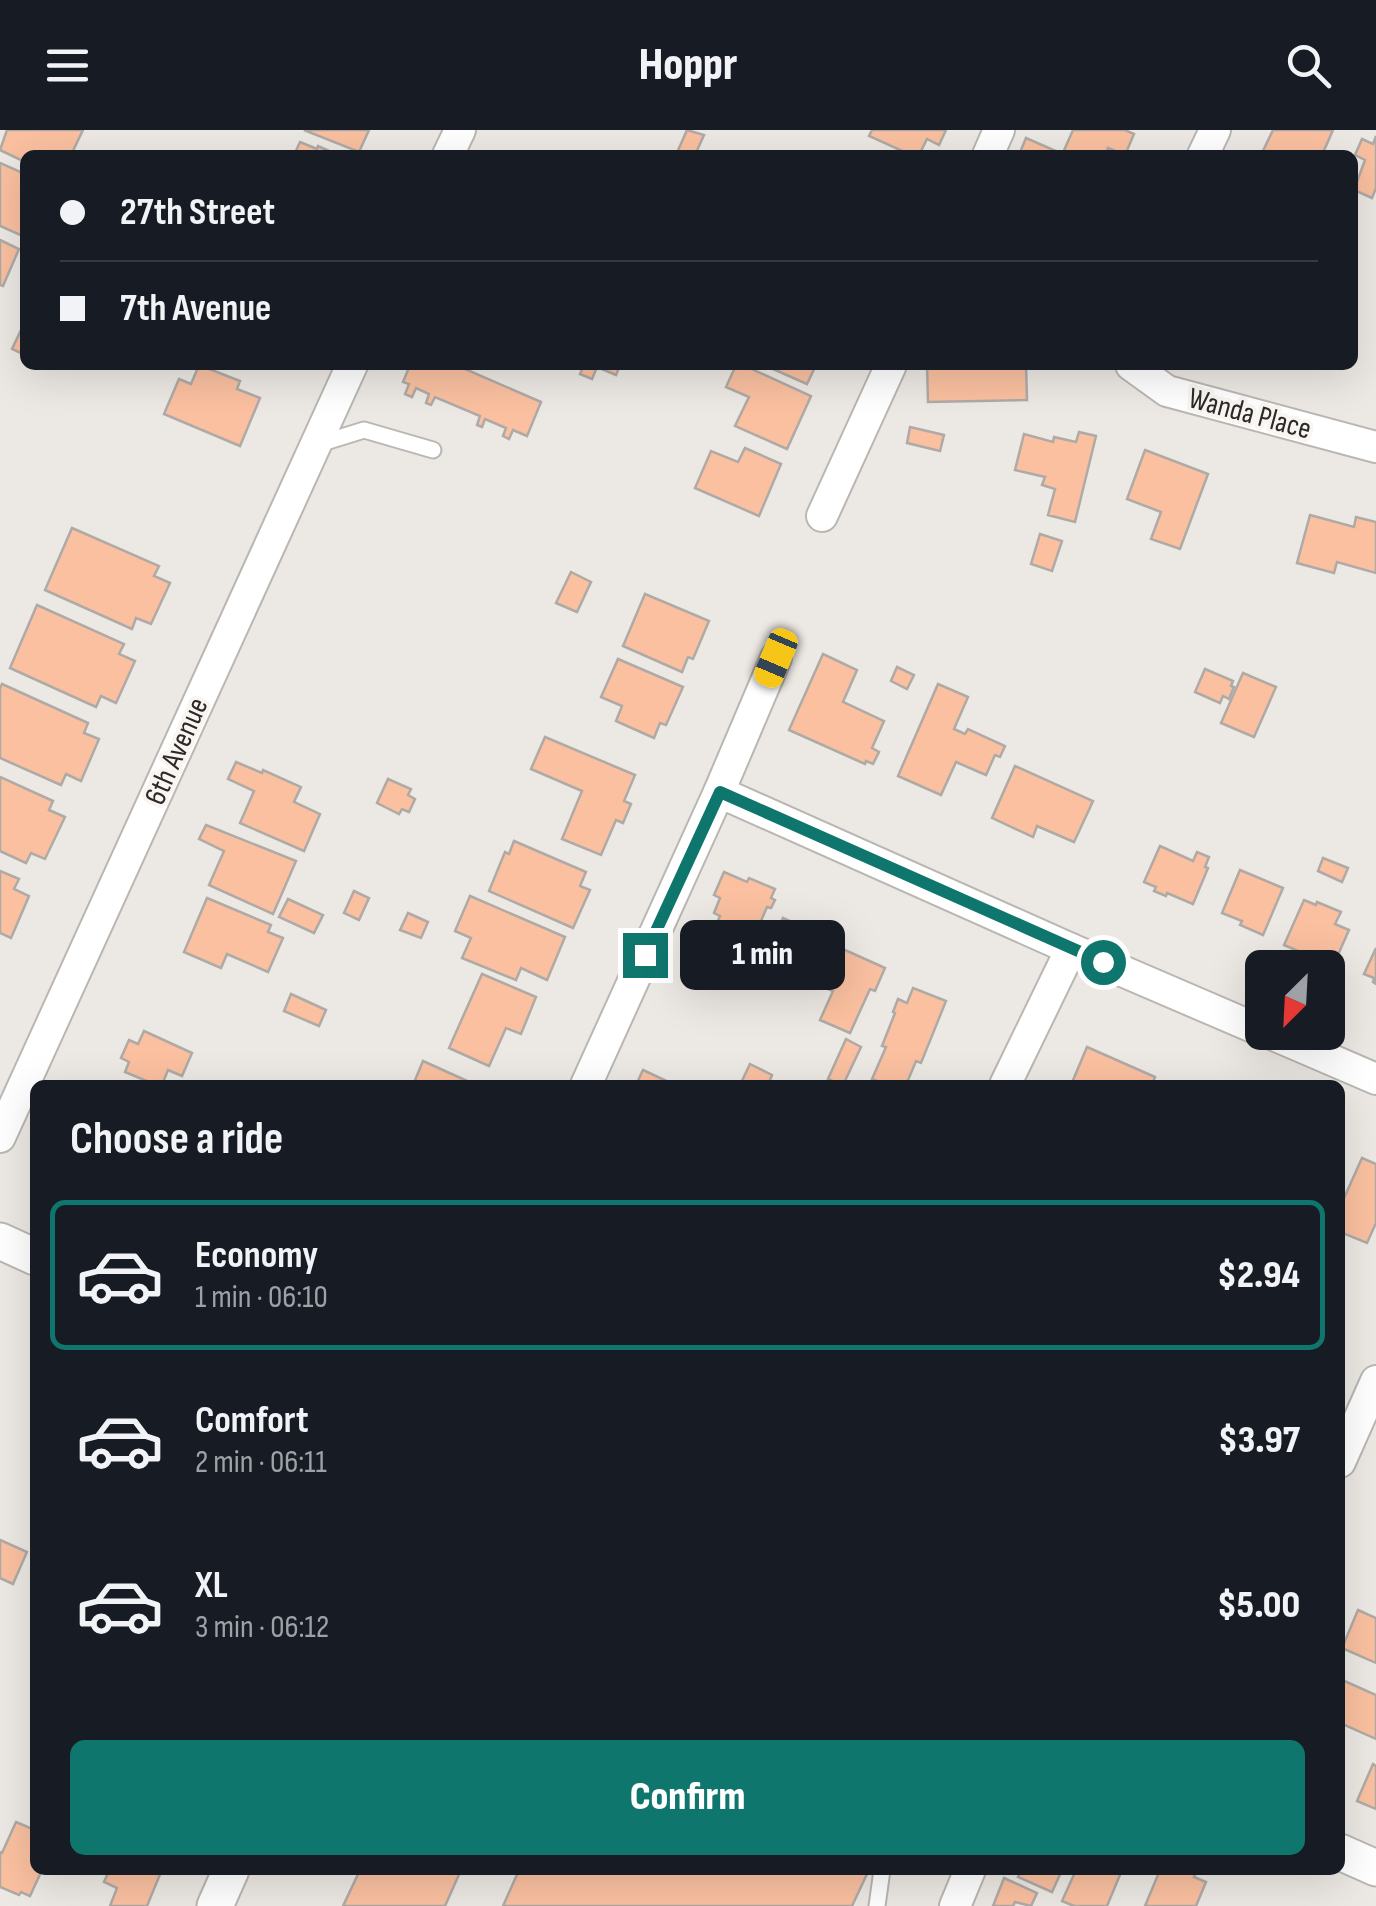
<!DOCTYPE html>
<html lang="en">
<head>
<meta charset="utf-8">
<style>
  :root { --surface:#171b24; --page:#242831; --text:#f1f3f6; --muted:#9ea1a6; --line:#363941; --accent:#0f766e }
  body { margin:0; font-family:"Sofia Sans Condensed",sans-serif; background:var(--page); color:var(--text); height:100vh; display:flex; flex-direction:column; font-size:38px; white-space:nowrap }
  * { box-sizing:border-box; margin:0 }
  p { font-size:32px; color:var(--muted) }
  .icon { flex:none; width:55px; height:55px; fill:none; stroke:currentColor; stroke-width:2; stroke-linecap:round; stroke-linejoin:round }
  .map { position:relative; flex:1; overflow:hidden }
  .panel { position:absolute; left:30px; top:950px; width:1315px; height:795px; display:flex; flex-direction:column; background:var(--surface); border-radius:15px; box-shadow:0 10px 40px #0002 }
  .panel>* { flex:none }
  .top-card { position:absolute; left:20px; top:20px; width:1338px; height:220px; border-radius:15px; box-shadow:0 10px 40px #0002; display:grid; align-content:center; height:220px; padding:0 40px; background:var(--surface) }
  .needle { width:65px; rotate:204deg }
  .tools { position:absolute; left:1245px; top:820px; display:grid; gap:20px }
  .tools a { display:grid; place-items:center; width:100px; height:100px; border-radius:15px; background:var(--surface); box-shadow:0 10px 40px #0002; font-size:50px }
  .end { position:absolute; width:45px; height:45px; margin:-22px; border:12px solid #0f766e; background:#fff; box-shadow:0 0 0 5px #fff }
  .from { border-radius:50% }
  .bubble { position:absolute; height:70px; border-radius:15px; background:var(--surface); box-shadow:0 10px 40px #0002; font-size:32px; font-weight:800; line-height:70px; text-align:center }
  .car { position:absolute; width:30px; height:60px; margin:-30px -15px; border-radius:12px; box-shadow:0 0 8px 2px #0007; background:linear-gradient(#f5c518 24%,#345 0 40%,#f5c518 0 76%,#345 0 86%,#f5c518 0) }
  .top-card b { display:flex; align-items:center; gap:35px; height:95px; font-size:38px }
  .top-card b+b { border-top:2px solid var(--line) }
  .top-card i { width:25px; height:25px; background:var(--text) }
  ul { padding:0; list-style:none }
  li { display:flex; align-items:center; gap:30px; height:150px; margin:0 20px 15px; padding:0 20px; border:5px solid transparent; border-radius:15px }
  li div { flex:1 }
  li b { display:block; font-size:38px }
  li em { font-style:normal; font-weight:800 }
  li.current { border-color:var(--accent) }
  li>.icon { width:90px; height:90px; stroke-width:1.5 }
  h2 { padding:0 40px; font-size:45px; line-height:120px }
  .action { display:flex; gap:20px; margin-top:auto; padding:20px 40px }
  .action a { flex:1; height:115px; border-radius:15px; background:var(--accent); color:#fff; font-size:40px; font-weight:800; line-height:115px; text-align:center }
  header { display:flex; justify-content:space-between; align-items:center; height:130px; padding:0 40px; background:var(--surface); font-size:45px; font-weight:800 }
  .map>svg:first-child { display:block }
  .building { fill:#fac0a0; stroke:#b0aaa7; stroke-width:2.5 }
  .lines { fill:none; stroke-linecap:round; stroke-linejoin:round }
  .service-casing { stroke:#bab7b2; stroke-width:19 }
  .minor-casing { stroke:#bab7b2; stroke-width:34 }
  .tertiary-casing { stroke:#bab7b2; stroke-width:39 }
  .service { stroke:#fff; stroke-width:15 }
  .minor { stroke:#fff; stroke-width:30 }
  .tertiary { stroke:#fff; stroke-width:35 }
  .route { stroke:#0f766e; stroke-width:12 }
  .labels { text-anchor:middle; stroke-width:8; stroke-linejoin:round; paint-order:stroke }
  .street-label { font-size:30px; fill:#2b2a28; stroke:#f9f5f0 }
</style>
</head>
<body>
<header><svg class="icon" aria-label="menu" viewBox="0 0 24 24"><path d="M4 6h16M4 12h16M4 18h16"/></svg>Hoppr<svg class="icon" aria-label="search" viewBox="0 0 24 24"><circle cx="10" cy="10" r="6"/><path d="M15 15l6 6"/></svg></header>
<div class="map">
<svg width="1376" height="1776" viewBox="0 0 1376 1776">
  <rect width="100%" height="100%" fill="#ece8e3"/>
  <g class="building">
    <polygon points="7,0 83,0 71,25 25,25 25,32 0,20"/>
    <polygon points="304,0 369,0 359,22"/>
    <polygon points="687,0 704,5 695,25 676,25"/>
    <polygon points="872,0 946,0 939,15 927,9 919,25 911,25 869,6"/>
    <polygon points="1073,0 1125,0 1134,4 1125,25 1108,18 1105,25 1062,25"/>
    <polygon points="1273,0 1333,0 1322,25 1261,25"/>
    <polygon points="1376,6 1376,58 1372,68 1354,60 1365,30 1355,25 1362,9 1373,14"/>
    <polygon points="1026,8 1056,21 1054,25 1019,25"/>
    <polygon points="300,12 317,19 318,16 338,25 294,25"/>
    <polygon points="0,33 25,44 22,60 25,62 25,107 0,96"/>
    <polygon points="0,110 19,119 3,156 0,155"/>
    <polygon points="22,198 25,199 25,225 12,219"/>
    <polygon points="199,235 240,251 237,259 260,268 240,316 164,284 179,249 191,254"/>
    <polygon points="410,235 456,235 541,272 527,306 513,300 509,309 503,306 506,298 485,289 482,297 477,295 480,286 435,267 431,275 426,273 429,264 416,258 412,267 405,264 409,254 403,252"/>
    <polygon points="584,235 620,235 616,245 597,237 592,249 580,244"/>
    <polygon points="736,235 743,235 811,266 787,319 735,296 749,267 726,257"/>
    <polygon points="764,235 816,235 807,254"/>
    <polygon points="927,235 1026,235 1027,270 928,272"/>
    <polygon points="910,297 944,305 940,321 907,313"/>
    <polygon points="1079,302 1096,306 1075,392 1048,385 1055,359 1042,355 1045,347 1015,340 1024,304 1053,312 1054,307 1076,312"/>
    <polygon points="745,318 781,334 759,386 695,358 711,321 738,332"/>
    <polygon points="1145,320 1208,344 1180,419 1151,409 1161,382 1127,369"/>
    <polygon points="1310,385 1354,397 1356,387 1376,392 1376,443 1337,432 1334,443 1297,433"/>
    <polygon points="72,398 159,436 154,446 170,453 151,494 136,488 132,499 45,460"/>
    <polygon points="1040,404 1062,411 1052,441 1031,434"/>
    <polygon points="571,442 591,452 577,482 556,473"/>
    <polygon points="645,464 709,491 693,529 688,527 682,542 623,516"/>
    <polygon points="37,475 124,514 119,524 135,531 116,573 101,566 96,577 10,538"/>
    <polygon points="823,524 857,540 843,572 884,591 872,618 879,622 873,634 866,631 865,634 789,600"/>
    <polygon points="618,529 683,557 666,595 660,593 654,608 616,591 622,576 601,567"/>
    <polygon points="897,537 914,545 907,559 891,551"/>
    <polygon points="1205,539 1233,551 1231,556 1234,557 1229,569 1223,566 1220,573 1195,562"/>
    <polygon points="1243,543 1276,557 1254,607 1221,593"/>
    <polygon points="2,554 88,593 84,603 99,609 81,651 66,644 61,655 0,628 0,558"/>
    <polygon points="938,554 968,567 954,599 965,604 968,599 1005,616 1000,627 995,625 986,645 956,632 941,665 898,646"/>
    <polygon points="545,607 635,645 624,671 631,674 623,693 616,690 601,725 562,709 582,661 531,639"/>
    <polygon points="236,632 262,643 263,640 301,657 294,672 320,684 304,721 240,693 254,661 228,649"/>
    <polygon points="1015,636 1093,671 1074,712 1037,696 1033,707 992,688"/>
    <polygon points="0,647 53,671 49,680 65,687 45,729 31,723 26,733 0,721"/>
    <polygon points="388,649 411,659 408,665 415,669 409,682 402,679 399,684 377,673"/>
    <polygon points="206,695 296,731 273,784 209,755 224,721 199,709"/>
    <polygon points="514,711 586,742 580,756 590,760 573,798 489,761 505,722 509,724"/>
    <polygon points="1160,716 1193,731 1197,722 1209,727 1205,737 1208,738 1193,774 1167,763 1166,766 1154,761 1156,757 1144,752"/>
    <polygon points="1323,728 1348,738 1342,752 1318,741"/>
    <polygon points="1240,740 1283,758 1263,805 1240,795 1242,791 1222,783"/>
    <polygon points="0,741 19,749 14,759 29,766 11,808 0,803"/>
    <polygon points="724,742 747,752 749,748 775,759 771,768 775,770 771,778 767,777 737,847 701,831 720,786 714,783 720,768 714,765"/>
    <polygon points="354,761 369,768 359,790 344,783"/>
    <polygon points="470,766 565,807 547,850 521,838 516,850 462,828 471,808 455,801"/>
    <polygon points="207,768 271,795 268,802 283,808 268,842 227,824 221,838 184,822"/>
    <polygon points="288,769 323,785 314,803 279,787"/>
    <polygon points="1304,770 1316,775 1317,772 1341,782 1335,794 1349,800 1333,836 1284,815"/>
    <polygon points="408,783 428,792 421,808 400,800"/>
    <polygon points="783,788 818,804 816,807 885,838 875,861 870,859 850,903 820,890 833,861 816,854 818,850 765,827"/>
    <polygon points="1376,818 1376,854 1373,852 1374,848 1364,844"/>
    <polygon points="482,844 536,867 521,904 506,898 489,936 449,918"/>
    <polygon points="913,858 946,871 921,933 916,931 906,955 887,955 872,949 886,917 882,916 895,883 893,882 898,869 907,873"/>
    <polygon points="291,864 326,880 319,896 284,881"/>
    <polygon points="144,901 192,923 182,946 168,940 162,955 156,955 125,942 129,932 121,928 129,910 138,914"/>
    <polygon points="846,909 861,917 843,955 841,955 828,949"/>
    <polygon points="1087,917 1155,947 1152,955 1071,955"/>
    <polygon points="423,931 476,955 413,955"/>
    <polygon points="750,934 772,945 768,955 740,955"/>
    <polygon points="643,940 675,955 636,955"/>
    <polygon points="1362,1028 1376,1034 1376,1093 1367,1113 1340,1102 1340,1077"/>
    <polygon points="0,1410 27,1422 13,1454 0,1448"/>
    <polygon points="1358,1480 1376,1488 1376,1533 1342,1518"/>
    <polygon points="1340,1549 1376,1565 1376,1609 1340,1593"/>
    <polygon points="1373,1634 1376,1636 1376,1679 1357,1671"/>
    <polygon points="16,1692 35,1700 35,1740 42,1740 30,1766 21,1762 19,1765 0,1757 0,1722 2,1723"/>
    <polygon points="156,1740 161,1742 147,1776 110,1776 117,1758 104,1752 108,1743 102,1740"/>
    <polygon points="360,1740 461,1740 445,1776 343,1776"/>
    <polygon points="519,1740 860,1740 867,1744 852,1776 503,1776"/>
    <polygon points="1022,1740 1062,1740 1052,1762 1018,1747"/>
    <polygon points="1076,1740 1122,1740 1107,1776 1074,1776 1062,1771"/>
    <polygon points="1160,1740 1197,1740 1194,1747 1206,1752 1196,1776 1145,1776"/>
    <polygon points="1004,1748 1037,1763 1031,1776 1015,1772 1013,1776 993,1776"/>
  </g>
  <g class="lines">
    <g class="service-casing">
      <g id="service">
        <polyline points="319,314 364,300 433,320"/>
        <polyline points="877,1776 882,1740"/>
      </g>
    </g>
    <g class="minor-casing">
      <g id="minor">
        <polyline points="448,25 460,0"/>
        <polyline points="988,25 999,0"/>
        <polyline points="1203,25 1215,0"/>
        <polyline points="1131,235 1167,261 1376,317"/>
        <polyline points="822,386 891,235"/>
        <polyline points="719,662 1071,819 1262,901"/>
        <polyline points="1267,902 1376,949"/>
        <polyline points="586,955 719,662 776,528"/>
        <polyline points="1005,955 1071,819"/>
        <polyline points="0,1007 352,235"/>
        <polyline points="1340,1332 1376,1251"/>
        <polyline points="955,1776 970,1740"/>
      </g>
    </g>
    <g class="tertiary-casing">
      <g id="tertiary">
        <polyline points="0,1111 35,1127"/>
        <polyline points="1340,1722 1376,1738"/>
        <polyline points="215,1776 231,1740"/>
      </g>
    </g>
    <use href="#service" class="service"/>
    <use href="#minor" class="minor"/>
    <use href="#tertiary" class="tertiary"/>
  </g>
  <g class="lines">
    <polyline class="route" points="645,825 720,662 1103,832"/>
  </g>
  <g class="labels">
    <g class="street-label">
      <text transform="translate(1250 283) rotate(15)" y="10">Wanda Place</text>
      <text transform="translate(176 621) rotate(-66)" y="10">6th Avenue</text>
    </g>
  </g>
</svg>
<div class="tools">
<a><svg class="needle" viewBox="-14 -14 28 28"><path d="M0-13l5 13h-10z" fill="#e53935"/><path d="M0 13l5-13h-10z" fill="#9ea1a6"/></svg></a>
</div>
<i class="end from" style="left:1103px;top:832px"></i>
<i class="end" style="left:645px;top:825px"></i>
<div class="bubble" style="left:680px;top:790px;width:165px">1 min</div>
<i class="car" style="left:776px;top:528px;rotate:203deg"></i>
<div class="top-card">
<b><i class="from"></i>27th Street</b>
<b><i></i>7th Avenue</b>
</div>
<section class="panel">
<h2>Choose a ride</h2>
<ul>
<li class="current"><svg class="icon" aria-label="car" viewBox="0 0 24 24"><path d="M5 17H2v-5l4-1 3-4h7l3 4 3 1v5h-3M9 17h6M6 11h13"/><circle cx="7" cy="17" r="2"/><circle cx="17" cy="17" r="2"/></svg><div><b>Economy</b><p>1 min · 06:10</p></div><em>$2.94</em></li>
<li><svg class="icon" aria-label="car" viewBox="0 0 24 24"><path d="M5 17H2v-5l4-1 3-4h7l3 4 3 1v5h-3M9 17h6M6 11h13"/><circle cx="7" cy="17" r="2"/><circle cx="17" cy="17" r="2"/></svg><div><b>Comfort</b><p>2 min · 06:11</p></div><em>$3.97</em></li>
<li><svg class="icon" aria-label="car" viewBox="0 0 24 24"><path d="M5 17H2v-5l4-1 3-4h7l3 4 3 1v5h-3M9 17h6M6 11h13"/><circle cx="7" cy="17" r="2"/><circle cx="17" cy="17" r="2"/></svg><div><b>XL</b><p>3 min · 06:12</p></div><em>$5.00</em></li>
</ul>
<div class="action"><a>Confirm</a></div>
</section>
</div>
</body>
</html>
